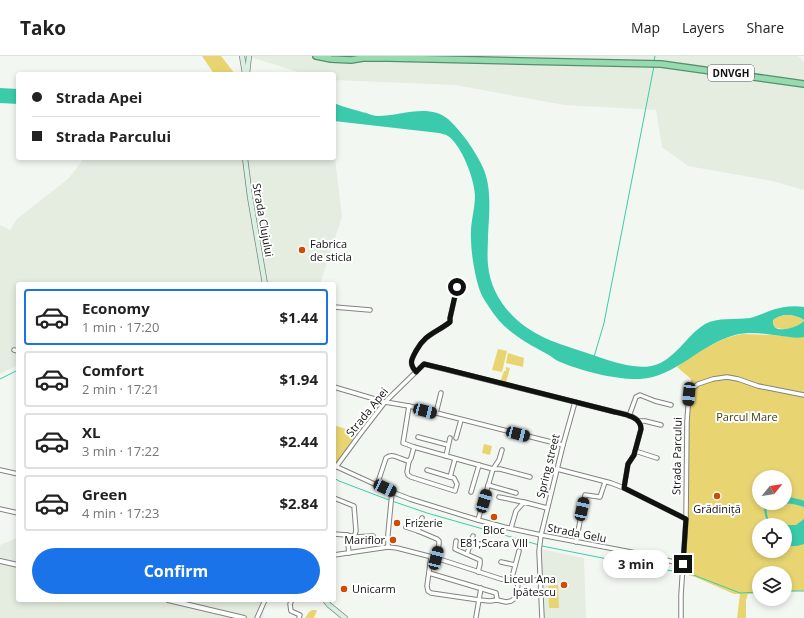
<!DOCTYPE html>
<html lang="en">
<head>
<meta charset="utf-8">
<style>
  :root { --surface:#fff; --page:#f2f2f2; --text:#222; --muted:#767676; --line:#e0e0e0; --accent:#1a73e8 }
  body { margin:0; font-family:"Open Sans",sans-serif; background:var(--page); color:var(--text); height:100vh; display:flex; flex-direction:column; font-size:15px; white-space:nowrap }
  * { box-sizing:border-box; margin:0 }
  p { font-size:13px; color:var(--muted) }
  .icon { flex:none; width:22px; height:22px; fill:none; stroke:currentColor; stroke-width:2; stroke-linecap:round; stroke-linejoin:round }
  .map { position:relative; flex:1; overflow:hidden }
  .side { position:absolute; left:16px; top:226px; width:320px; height:320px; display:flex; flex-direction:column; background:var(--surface); border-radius:4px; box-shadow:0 2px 6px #0003 }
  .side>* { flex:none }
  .banner { position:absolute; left:16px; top:16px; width:320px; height:88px; border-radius:4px; box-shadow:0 2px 6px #0003; display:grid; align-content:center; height:88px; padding:0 16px; background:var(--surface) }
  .needle { width:26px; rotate:60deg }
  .controls { position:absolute; left:752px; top:414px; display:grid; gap:8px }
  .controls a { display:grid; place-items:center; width:40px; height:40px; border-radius:50%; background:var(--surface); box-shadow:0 2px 6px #0003; font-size:20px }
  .end { position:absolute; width:18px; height:18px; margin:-9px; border:5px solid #101210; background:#fff; box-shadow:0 0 0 2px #fff }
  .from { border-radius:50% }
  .bubble { position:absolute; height:28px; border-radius:14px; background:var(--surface); box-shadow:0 2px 6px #0003; font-size:13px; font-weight:700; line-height:28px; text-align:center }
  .car { position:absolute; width:12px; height:24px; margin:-12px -6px; border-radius:5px; box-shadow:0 0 3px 1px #0007; background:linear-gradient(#222 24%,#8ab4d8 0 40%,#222 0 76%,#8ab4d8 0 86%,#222 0) }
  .banner b { display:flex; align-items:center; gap:14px; height:38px; font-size:15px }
  .banner b+b { border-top:1px solid var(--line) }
  .banner i { width:10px; height:10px; background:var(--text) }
  ul { padding:7px 0 0; list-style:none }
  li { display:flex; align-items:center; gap:12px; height:56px; margin:0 8px 6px; padding:0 8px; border:2px solid var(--line); border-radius:4px }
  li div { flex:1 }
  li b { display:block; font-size:15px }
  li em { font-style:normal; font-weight:700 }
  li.active { border-color:var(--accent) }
  li>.icon { width:36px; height:36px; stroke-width:1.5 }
  .button { display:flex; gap:8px; margin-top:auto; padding:8px 16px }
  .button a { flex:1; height:46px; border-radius:24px; background:var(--accent); color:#fff; font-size:16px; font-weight:700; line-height:46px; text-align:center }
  header { display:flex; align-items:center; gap:24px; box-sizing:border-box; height:56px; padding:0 20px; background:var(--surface); border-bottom:1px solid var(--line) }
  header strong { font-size:19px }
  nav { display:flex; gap:22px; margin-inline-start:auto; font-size:14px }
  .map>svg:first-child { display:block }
  .built { fill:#e5ede1 }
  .green { fill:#e8d572; fill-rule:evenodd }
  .water { fill:#3bcbac }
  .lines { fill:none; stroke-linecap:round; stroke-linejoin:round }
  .stream { stroke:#3bcbac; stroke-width:1 }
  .minor-casing { stroke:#80847f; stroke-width:5.5 }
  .tertiary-casing { stroke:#80847f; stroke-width:6 }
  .secondary-casing { stroke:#80847f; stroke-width:6 }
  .trunk-casing { stroke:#568e6c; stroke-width:8 }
  .minor { stroke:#fff; stroke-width:3.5 }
  .tertiary { stroke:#fff; stroke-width:4 }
  .secondary { stroke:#d8f1e2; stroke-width:4.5 }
  .trunk { stroke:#96dab0; stroke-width:5.5 }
  .route { stroke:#101210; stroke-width:5 }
  .poi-dot { fill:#d04c00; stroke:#fff; stroke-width:1.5 }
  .labels { text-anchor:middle; stroke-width:4; stroke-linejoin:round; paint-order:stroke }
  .shield { fill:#fff; stroke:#585958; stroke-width:1 }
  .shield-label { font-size:10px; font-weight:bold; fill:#101210 }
  .street-label { font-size:11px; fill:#101210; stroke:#fff }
  .poi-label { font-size:11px; fill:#101210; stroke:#fff; text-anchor:start }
  .park-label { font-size:11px; fill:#423a0c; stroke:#fff }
</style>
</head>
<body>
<header>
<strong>Tako</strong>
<nav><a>Map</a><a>Layers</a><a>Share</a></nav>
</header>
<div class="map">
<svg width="804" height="562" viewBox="0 0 804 562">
  <rect width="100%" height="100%" fill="#f3f7f2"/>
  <g class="built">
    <polygon points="247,0 798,0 804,6 804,134 772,125 688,110 662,91 656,54 564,49 455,29 334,24 334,18 305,18"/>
    <polygon points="334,86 335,102 342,161 320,228 18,228 18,309 0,318 0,169 10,174 17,163 69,122 84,102 334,102"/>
    <polygon points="18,479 18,544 265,544 263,562 0,562 0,489 17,482"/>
    <polygon points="541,493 584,502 586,562 544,562"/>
  </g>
  <g class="green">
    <polygon points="202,0 221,0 235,18 214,18"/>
    <path d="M787,259L797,260L804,264V265C796,273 784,275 774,271L772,266C774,260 781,260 787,259Z"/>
    <path d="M743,278L773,279L792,281H804V535C797,534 792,536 785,536V517H759V538H748L746,544V562H737L740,538H734L695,521L685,518L688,371L691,323L677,311C697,297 719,281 743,278ZM759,421H785V447H759ZM759,469H785V495H759Z"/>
    <polygon points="498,293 507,295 502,316 492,314"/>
    <polygon points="508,297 524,302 523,311 506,307"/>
    <polygon points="506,311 510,312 506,327 500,326 504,315 506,315"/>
    <polygon points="334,369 357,377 335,409 334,408"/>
    <polygon points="484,388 492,390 490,399 482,397"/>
    <polygon points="558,529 559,552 549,552 548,530"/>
    <polygon points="312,554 317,554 314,562 305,562 309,556"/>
  </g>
  <g class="water">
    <polygon points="0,32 18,33 18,48 0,47"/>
    <path d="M334,47C343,51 353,53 362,56C368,57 372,60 378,60C400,60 429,47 448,63C456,70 462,78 468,86C474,95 480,104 484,114C492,134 489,159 488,180C488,189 487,200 488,209C491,241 513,266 541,280C554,287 570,291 584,296C597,300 609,305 622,308C653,315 664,309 685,286C691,279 697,273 705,268C718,261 735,264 750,262C758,260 764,257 772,254C782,251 793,249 804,251V264C795,258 781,257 773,264C771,280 797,272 804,265V281C794,283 784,280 774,279C762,277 747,276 735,279C700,288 676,321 640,323C616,324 582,315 560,306C555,304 551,300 547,298C523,285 504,275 489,251C486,246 482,241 480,235C475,221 471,197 471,182C470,167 475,154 475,139C474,122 462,90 448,80C445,78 442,78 439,77L334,65Z"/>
    <path d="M785,440L802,444L804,445V451C798,448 773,444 768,450C764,454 769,464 771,469H768L765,459L763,447H785Z"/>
    <polygon points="804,463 804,488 797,490 785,490 785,469 796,469"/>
  </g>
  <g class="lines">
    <g class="stream">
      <polyline points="654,5 655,0"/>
      <polyline points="594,301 604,267 654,10"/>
      <polyline points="0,323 18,314"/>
      <polyline points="334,422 339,425 389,444"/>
      <polyline points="392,445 427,457 539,489"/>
      <polyline points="542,490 648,511 691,518 740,537 759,536"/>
      <polyline points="785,535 804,535"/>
    </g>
    <g class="minor-casing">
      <g id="minor">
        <polyline points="334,251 370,254"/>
        <polyline points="14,294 18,295"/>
        <path d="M416,316C409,308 411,304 416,295C425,278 436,277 450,266V262L457,231"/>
        <polyline points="334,331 385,346 409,350 563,389"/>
        <polyline points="409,350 403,387 414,391 493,413 478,464"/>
        <polyline points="436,357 441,337"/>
        <polyline points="629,360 636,341 640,339 655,345 671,349"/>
        <polyline points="639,365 645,365 661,369"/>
        <polyline points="418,381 448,389"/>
        <polyline points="456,382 461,364"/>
        <polyline points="635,395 657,402"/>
        <polyline points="446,400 450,382"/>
        <polyline points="409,405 407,416 408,419 411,421 455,435 457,428 454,422 450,421 455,403"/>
        <polyline points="335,410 392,436 410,443 478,464 504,471 541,479 631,496 683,508"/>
        <path d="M336,411L361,377L385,346L424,308L611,355C622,358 641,359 641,373L634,399L628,408L624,432"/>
        <polyline points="493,413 500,413 530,421"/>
        <polyline points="493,413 499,404 502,394"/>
        <polyline points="557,413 611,427 624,432 686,463"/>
        <polyline points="0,414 18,418"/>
        <polyline points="427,414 450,421"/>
        <path d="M377,429L386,402C392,396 401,404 409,405L411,402L414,391"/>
        <polyline points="488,429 516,437"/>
        <polyline points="471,436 479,409"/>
        <polyline points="499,441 523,446"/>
        <polyline points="334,442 354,450 356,475 354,481 347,479 349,497"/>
        <polyline points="0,453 18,457"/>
        <polyline points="406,471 418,475 437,483 439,485 439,488 436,502"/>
        <polyline points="511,472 516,455 524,446 547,452"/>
        <polyline points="418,475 422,462"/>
        <polyline points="334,478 347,479"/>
        <polyline points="354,481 373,480"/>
        <polyline points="456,485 455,493 480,504 480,508 478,516"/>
        <polyline points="576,486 585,439 600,441 605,426"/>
        <polyline points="388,491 388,478 392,436"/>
        <polyline points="467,498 473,480"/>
        <polyline points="334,499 388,491 397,492 436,502 501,523 518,526 532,525 540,523"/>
        <polyline points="431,501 427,530 428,535 431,537 479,544 490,545 497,544 506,546 511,545 514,543 517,539 518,526"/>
        <polyline points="501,506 515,509"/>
        <polyline points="429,517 496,537 497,544"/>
        <polyline points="511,525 519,495"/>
        <polyline points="292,544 290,548 291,555 300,559 299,562"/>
        <polyline points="476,561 481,532"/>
        <polyline points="257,562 265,544"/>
        <polyline points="542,562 539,495 541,479 563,389 575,346"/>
        <polyline points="681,562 681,539 686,463 687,365 689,338 692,333 698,328 713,323 727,321 738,323 758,330 804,339"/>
      </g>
    </g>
    <g class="tertiary-casing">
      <g id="tertiary">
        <polyline points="0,505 18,509"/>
        <polyline points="168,544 244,562"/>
      </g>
    </g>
    <g class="secondary-casing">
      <g id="secondary">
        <polyline points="242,0 245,18"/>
        <polyline points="247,18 249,0"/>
        <polyline points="245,102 250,141 265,228"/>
        <polyline points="325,544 329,549 345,562"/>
      </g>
    </g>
    <g class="trunk-casing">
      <polyline id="trunk" points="316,0 331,3 351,4 363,2 388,2 661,8 804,28"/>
    </g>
    <use href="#minor" class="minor"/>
    <use href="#tertiary" class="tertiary"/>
    <use href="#secondary" class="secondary"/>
    <use href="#trunk" class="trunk"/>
  </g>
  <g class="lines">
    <path class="route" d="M457,231L450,262V266C436,277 425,278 416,295C411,304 409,307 416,316L424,308L445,313L611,355C621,358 641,359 641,373L634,399L628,408L624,432L686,463L683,508"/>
  </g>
  <g class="poi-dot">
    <circle cx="302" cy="194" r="4"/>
    <circle cx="717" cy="440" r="4"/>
    <circle cx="494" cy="461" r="4"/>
    <circle cx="397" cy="467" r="4"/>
    <circle cx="393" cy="484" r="4"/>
    <circle cx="564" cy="529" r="4"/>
    <circle cx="344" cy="533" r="4"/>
  </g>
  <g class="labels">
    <rect class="shield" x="708" y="9" width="46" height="16" rx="3"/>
    <g class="shield-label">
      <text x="731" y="21">DNVGH</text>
    </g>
    <g class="street-label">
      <text transform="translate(263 164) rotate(80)" y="4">Strada Clujului</text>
      <text transform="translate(367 356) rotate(-51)" y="4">Strada Apei</text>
      <text transform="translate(677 400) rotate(-89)" y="4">Strada Parcului</text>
      <text transform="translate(548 410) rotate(-76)" y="4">Spring street</text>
      <text transform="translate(577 477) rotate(11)" y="4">Strada Gelu</text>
    </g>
    <g class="poi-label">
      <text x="310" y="192">Fabrica<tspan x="310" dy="13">de sticla</tspan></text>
      <text x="717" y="457" text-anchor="middle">Grădiniță</text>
      <text x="405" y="471">Frizerie</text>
      <text x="494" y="478" text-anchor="middle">Bloc<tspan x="494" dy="13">E81;Scara VIII</tspan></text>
      <text x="385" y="488" text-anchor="end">Mariflor</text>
      <text x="556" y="527" text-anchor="end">Liceul Ana<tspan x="556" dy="13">Ipătescu</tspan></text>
      <text x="352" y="537">Unicarm</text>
    </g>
    <g class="park-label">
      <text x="747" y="365">Parcul Mare</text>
    </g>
  </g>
</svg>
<div class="controls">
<a><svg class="needle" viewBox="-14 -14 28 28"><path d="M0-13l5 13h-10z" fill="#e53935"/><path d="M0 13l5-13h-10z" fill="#767676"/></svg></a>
<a><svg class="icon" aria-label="locate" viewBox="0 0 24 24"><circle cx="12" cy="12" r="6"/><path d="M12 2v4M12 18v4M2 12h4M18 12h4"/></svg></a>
<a><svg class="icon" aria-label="layers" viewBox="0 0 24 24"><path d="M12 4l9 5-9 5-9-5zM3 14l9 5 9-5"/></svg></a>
</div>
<i class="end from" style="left:457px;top:231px"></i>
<i class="end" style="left:683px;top:508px"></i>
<div class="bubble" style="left:603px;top:494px;width:66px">3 min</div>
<i class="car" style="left:689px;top:338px;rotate:185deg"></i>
<i class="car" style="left:425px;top:355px;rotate:105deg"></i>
<i class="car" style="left:518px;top:378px;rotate:105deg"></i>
<i class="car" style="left:385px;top:432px;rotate:115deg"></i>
<i class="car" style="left:484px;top:445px;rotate:16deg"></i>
<i class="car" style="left:582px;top:453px;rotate:12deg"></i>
<i class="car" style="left:436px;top:502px;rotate:14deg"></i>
<div class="banner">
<b><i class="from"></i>Strada Apei</b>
<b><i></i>Strada Parcului</b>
</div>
<section class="side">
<ul>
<li class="active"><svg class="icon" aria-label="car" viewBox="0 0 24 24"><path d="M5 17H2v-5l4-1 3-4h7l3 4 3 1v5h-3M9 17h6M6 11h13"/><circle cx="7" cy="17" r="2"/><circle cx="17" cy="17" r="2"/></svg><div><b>Economy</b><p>1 min · 17:20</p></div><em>$1.44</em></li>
<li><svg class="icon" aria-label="car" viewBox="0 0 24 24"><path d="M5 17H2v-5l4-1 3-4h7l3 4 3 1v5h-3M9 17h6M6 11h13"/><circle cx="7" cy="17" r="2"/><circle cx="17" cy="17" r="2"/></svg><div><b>Comfort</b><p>2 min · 17:21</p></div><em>$1.94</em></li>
<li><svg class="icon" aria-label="car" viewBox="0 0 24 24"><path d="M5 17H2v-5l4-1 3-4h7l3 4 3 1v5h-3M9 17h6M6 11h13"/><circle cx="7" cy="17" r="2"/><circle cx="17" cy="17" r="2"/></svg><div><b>XL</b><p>3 min · 17:22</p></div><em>$2.44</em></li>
<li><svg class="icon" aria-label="car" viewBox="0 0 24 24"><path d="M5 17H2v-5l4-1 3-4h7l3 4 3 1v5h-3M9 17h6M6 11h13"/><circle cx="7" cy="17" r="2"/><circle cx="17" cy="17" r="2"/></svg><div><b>Green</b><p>4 min · 17:23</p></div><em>$2.84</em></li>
</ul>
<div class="button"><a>Confirm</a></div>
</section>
</div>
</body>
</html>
